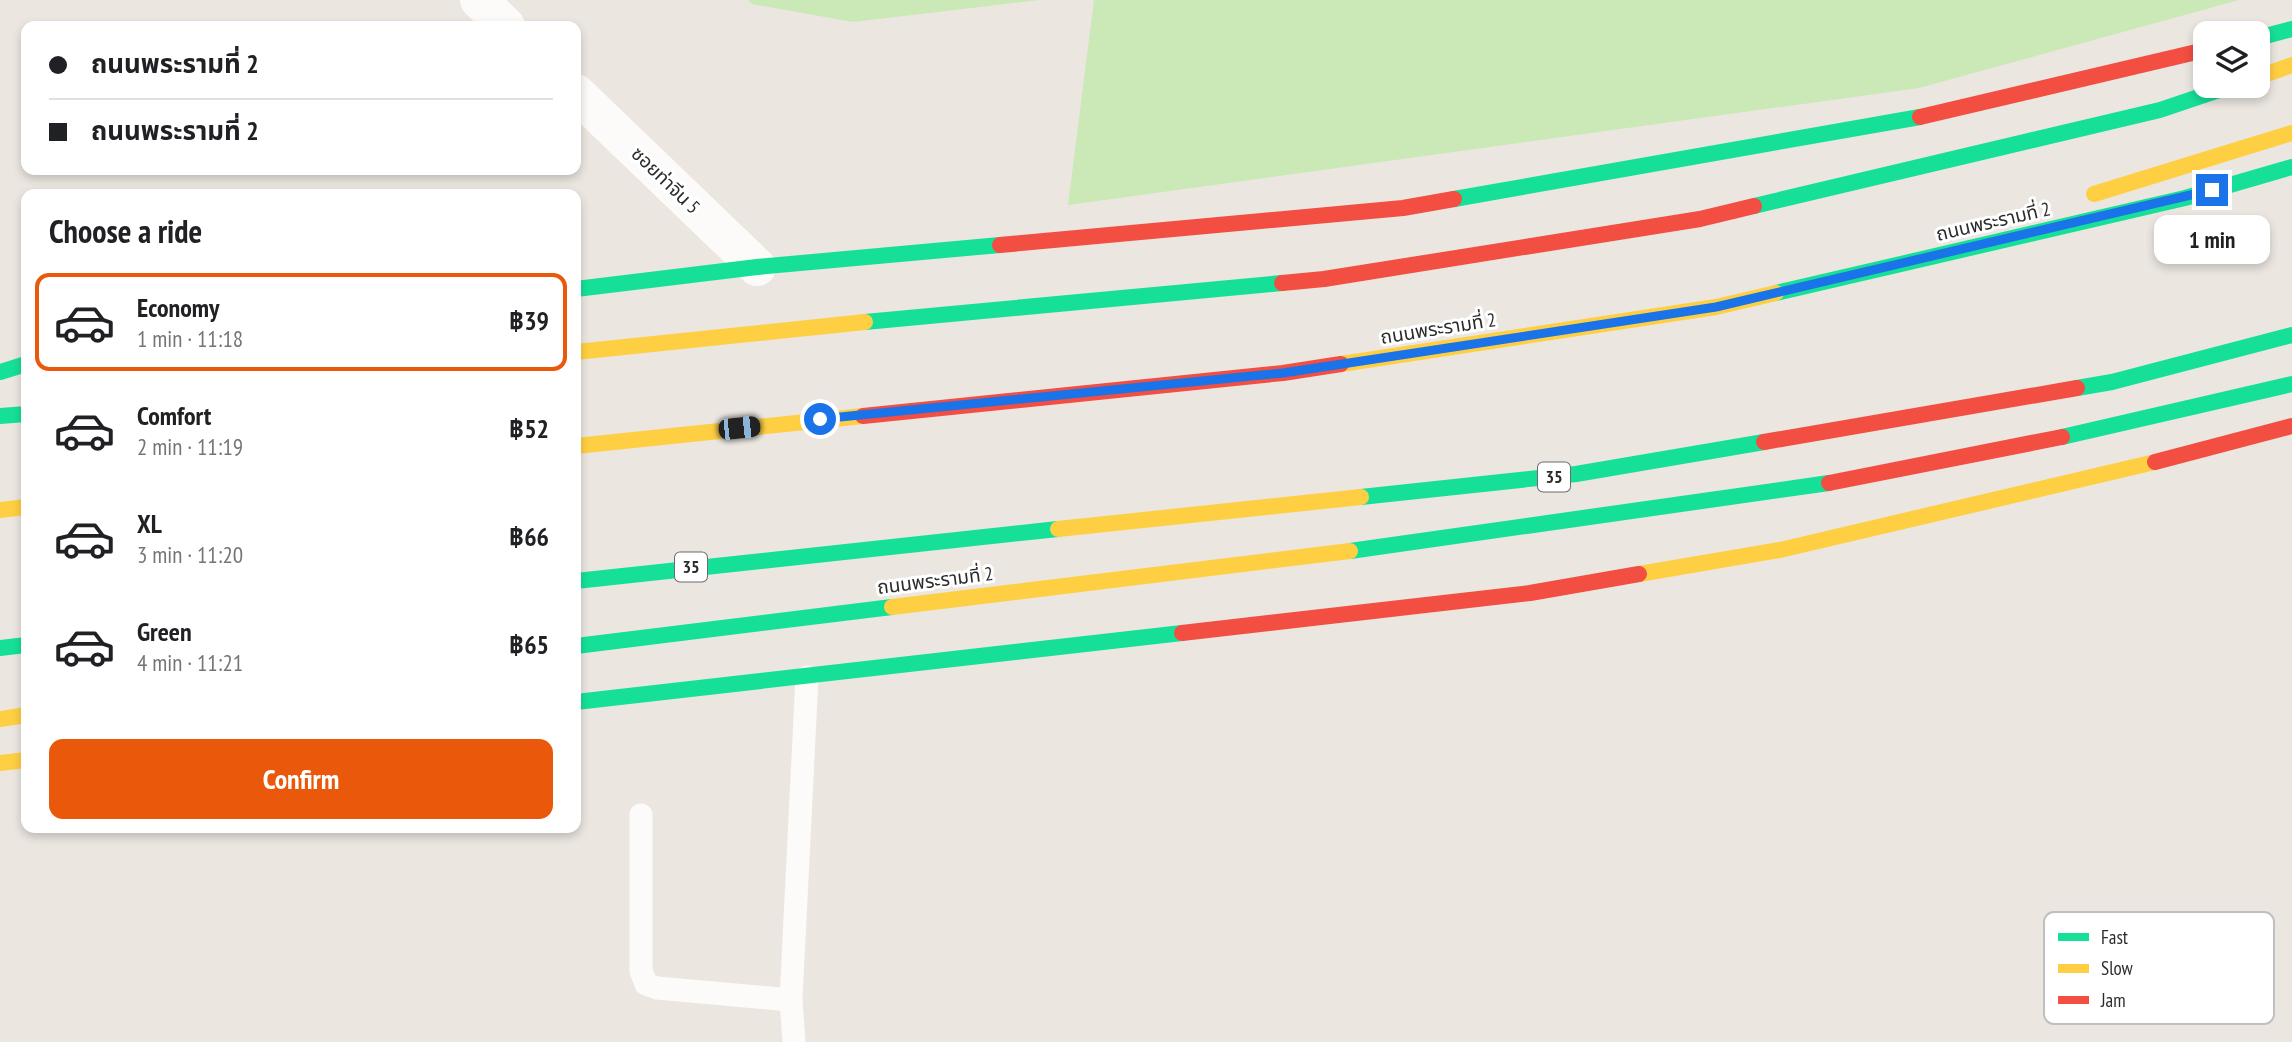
<!DOCTYPE html>
<html lang="en">
<head>
<meta charset="utf-8">
<style>
  :root { --surface:#fff; --page:#f6f6f6; --text:#202124; --muted:#757577; --line:#e0e0e0; --accent:#ea580c }
  body { margin:0; font-family:"PT Sans Narrow","Noto Sans Thai",sans-serif; background:var(--page); color:var(--text); height:100vh; display:flex; flex-direction:column; font-size:26px; white-space:nowrap }
  * { box-sizing:border-box; margin:0 }
  p { font-size:23px; color:var(--muted) }
  .icon { flex:none; width:38px; height:38px; fill:none; stroke:currentColor; stroke-width:2; stroke-linecap:round; stroke-linejoin:round }
  .map { position:relative; flex:1; overflow:hidden }
  .sheet { position:absolute; left:21px; top:189px; width:560px; height:644px; display:flex; flex-direction:column; background:var(--surface); border-radius:14px; box-shadow:0 4px 10px #0003 }
  .sheet>* { flex:none }
  .guide { position:absolute; left:21px; top:21px; width:560px; height:154px; border-radius:14px; box-shadow:0 4px 10px #0003; display:grid; align-content:center; height:154px; padding:0 28px; background:var(--surface) }
  .buttons { position:absolute; left:2193px; top:21px; display:grid; gap:14px }
  .buttons a { display:grid; place-items:center; width:77px; height:77px; border-radius:14px; background:var(--surface); box-shadow:0 4px 10px #0003; font-size:35px }
  .end { position:absolute; width:32px; height:32px; margin:-16px; border:9px solid #1a73e8; background:#fff; box-shadow:0 0 0 4px #fff }
  .from { border-radius:50% }
  .bubble { position:absolute; height:49px; border-radius:14px; background:var(--surface); box-shadow:0 4px 10px #0003; font-size:23px; font-weight:800; line-height:49px; text-align:center }
  .car { position:absolute; width:21px; height:42px; margin:-21px -10px; border-radius:9px; box-shadow:0 0 5px 2px #0007; background:linear-gradient(#222 24%,#8ab4d8 0 40%,#222 0 76%,#8ab4d8 0 86%,#222 0) }
  .guide b { display:flex; align-items:center; gap:24px; height:66px; font-size:26px }
  .guide b+b { border-top:2px solid var(--line) }
  .guide i { width:18px; height:18px; background:var(--text) }
  ul { padding:0; list-style:none }
  li { display:flex; align-items:center; gap:21px; height:98px; margin:0 14px 10px; padding:0 14px; border:4px solid transparent; border-radius:14px }
  li div { flex:1 }
  li b { display:block; font-size:26px }
  li em { font-style:normal; font-weight:800 }
  li.on { border-color:var(--accent) }
  li>.icon { width:63px; height:63px; stroke-width:1.5 }
  h2 { padding:0 28px; font-size:32px; line-height:84px }
  .primary-button { display:flex; gap:14px; margin-top:auto; padding:14px 28px }
  .primary-button a { flex:1; height:80px; border-radius:14px; background:var(--accent); color:#fff; font-size:28px; font-weight:800; line-height:80px; text-align:center }
  .map>svg:first-child { display:block }
  .green { fill:#cae9b6 }
  .lines { fill:none; stroke-linecap:round; stroke-linejoin:round }
  .lane { stroke:#fcfbfa; stroke-width:23 }
  .street { stroke:#fcfbfa; stroke-width:38 }
  .fast { stroke:#16e098; stroke-width:16 }
  .slow { stroke:#ffcf43; stroke-width:16 }
  .jam { stroke:#f24e42; stroke-width:16 }
  .route { stroke:#1a73e8; stroke-width:9 }
  .labels { text-anchor:middle; stroke-width:6; stroke-linejoin:round; paint-order:stroke }
  .shield { fill:#fff; stroke:#6b6b6b; stroke-width:2 }
  .shield-label { font-size:18px; font-weight:bold; fill:#2c2c2c }
  .street-label { font-size:19px; fill:#2c2c2c; stroke:#fff }
  .key { fill:#fff; stroke:#c0c0c0; stroke-width:2 }
  .key-label { font-size:19px; fill:#2c2c2c }
</style>
</head>
<body>
<div class="map">
<svg width="2292" height="1042" viewBox="0 0 2292 1042">
  <rect width="100%" height="100%" fill="#ebe6e0"/>
  <g class="green">
    <polygon points="748,0 1040,0 853,22 752,4"/>
    <polygon points="1094,0 2239,0 1919,88 1068,205"/>
  </g>
  <g class="lines">
    <g class="lane">
      <polyline points="641,815 641,971 646,984 657,988 791,1000"/>
      <polyline points="794,1042 791,1000 807,677"/>
    </g>
    <g class="street">
      <polyline points="479,0 506,26"/>
      <polyline points="576,93 757,267"/>
    </g>
    <g class="fast">
      <polyline points="2258,38 2292,29"/>
      <polyline points="1454,199 1920,117"/>
      <polyline points="1754,206 2160,110 2231,86"/>
      <polyline points="576,289 757,267 1000,245"/>
      <polyline points="1776,293 2185,198 2292,167"/>
      <polyline points="865,322 1282,283"/>
      <polyline points="0,372 26,364"/>
      <polyline points="2077,388 2112,382 2292,335"/>
      <polyline points="0,416 26,414"/>
      <polyline points="2062,437 2292,384"/>
      <polyline points="1361,497 1576,474 1764,442"/>
      <polyline points="1350,551 1829,483"/>
      <polyline points="576,581 1058,529"/>
      <polyline points="576,646 892,607"/>
      <polyline points="0,648 26,645"/>
      <polyline points="576,702 1182,633"/>
    </g>
    <g class="slow">
      <polyline points="2258,77 2292,65"/>
      <polyline points="2094,194 2292,133"/>
      <polyline points="576,352 865,322"/>
      <polyline points="1341,364 1716,307 1776,293"/>
      <polyline points="576,446 863,416"/>
      <polyline points="0,510 26,507"/>
      <polyline points="1058,529 1361,497"/>
      <polyline points="1639,574 1780,550 2155,462"/>
      <polyline points="892,607 1350,551"/>
      <polyline points="0,719 26,715"/>
      <polyline points="0,763 26,760"/>
    </g>
    <g class="jam">
      <polyline points="1920,117 2205,50"/>
      <polyline points="1000,245 1403,208 1454,199"/>
      <polyline points="1282,283 1324,279 1700,219 1754,206"/>
      <polyline points="863,416 1283,373 1341,364"/>
      <polyline points="1764,442 2077,388"/>
      <polyline points="2155,462 2292,426"/>
      <polyline points="1829,483 2062,437"/>
      <polyline points="1182,633 1530,593 1639,574"/>
    </g>
  </g>
  <g class="lines">
    <polyline class="route" points="820,419 1283,373 1716,307 2212,190"/>
  </g>
  <g class="labels">
    <g class="shield">
      <rect x="1538" y="462.5" width="32" height="29" rx="5"/>
      <rect x="675" y="552.5" width="32" height="29" rx="5"/>
    </g>
    <g class="shield-label">
      <text x="1554" y="483">35</text>
      <text x="691" y="573">35</text>
    </g>
    <g class="street-label">
      <text transform="translate(666 180) rotate(44)" y="7">ซอยท่าจีน 5</text>
      <text transform="translate(1993 221) rotate(-13)" y="7">ถนนพระรามที่ 2</text>
      <text transform="translate(1438 328) rotate(-9)" y="7">ถนนพระรามที่ 2</text>
      <text transform="translate(935 580) rotate(-7)" y="7">ถนนพระรามที่ 2</text>
    </g>
  </g>
  <rect x="2044" y="912" width="230" height="112" rx="10" class="key"/>
  <rect x="2058" y="933" width="31" height="8" fill="#16e098"/>
  <rect x="2058" y="964" width="31" height="9" fill="#ffcf43"/>
  <rect x="2058" y="996" width="31" height="8" fill="#f24e42"/>
  <g class="key-label">
    <text x="2101" y="944">Fast</text>
    <text x="2101" y="975">Slow</text>
    <text x="2101" y="1007">Jam</text>
  </g>
</svg>
<div class="buttons">
<a><svg class="icon" aria-label="layers" viewBox="0 0 24 24"><path d="M12 4l9 5-9 5-9-5zM3 14l9 5 9-5"/></svg></a>
</div>
<i class="end from" style="left:820px;top:419px"></i>
<i class="end" style="left:2212px;top:190px"></i>
<div class="bubble" style="left:2154px;top:215px;width:116px">1 min</div>
<i class="car" style="left:739px;top:428px;rotate:84deg"></i>
<div class="guide">
<b><i class="from"></i>ถนนพระรามที่ 2</b>
<b><i></i>ถนนพระรามที่ 2</b>
</div>
<section class="sheet">
<h2>Choose a ride</h2>
<ul>
<li class="on"><svg class="icon" aria-label="car" viewBox="0 0 24 24"><path d="M5 17H2v-5l4-1 3-4h7l3 4 3 1v5h-3M9 17h6M6 11h13"/><circle cx="7" cy="17" r="2"/><circle cx="17" cy="17" r="2"/></svg><div><b>Economy</b><p>1 min · 11:18</p></div><em>฿39</em></li>
<li><svg class="icon" aria-label="car" viewBox="0 0 24 24"><path d="M5 17H2v-5l4-1 3-4h7l3 4 3 1v5h-3M9 17h6M6 11h13"/><circle cx="7" cy="17" r="2"/><circle cx="17" cy="17" r="2"/></svg><div><b>Comfort</b><p>2 min · 11:19</p></div><em>฿52</em></li>
<li><svg class="icon" aria-label="car" viewBox="0 0 24 24"><path d="M5 17H2v-5l4-1 3-4h7l3 4 3 1v5h-3M9 17h6M6 11h13"/><circle cx="7" cy="17" r="2"/><circle cx="17" cy="17" r="2"/></svg><div><b>XL</b><p>3 min · 11:20</p></div><em>฿66</em></li>
<li><svg class="icon" aria-label="car" viewBox="0 0 24 24"><path d="M5 17H2v-5l4-1 3-4h7l3 4 3 1v5h-3M9 17h6M6 11h13"/><circle cx="7" cy="17" r="2"/><circle cx="17" cy="17" r="2"/></svg><div><b>Green</b><p>4 min · 11:21</p></div><em>฿65</em></li>
</ul>
<div class="primary-button"><a>Confirm</a></div>
</section>
</div>
</body>
</html>
